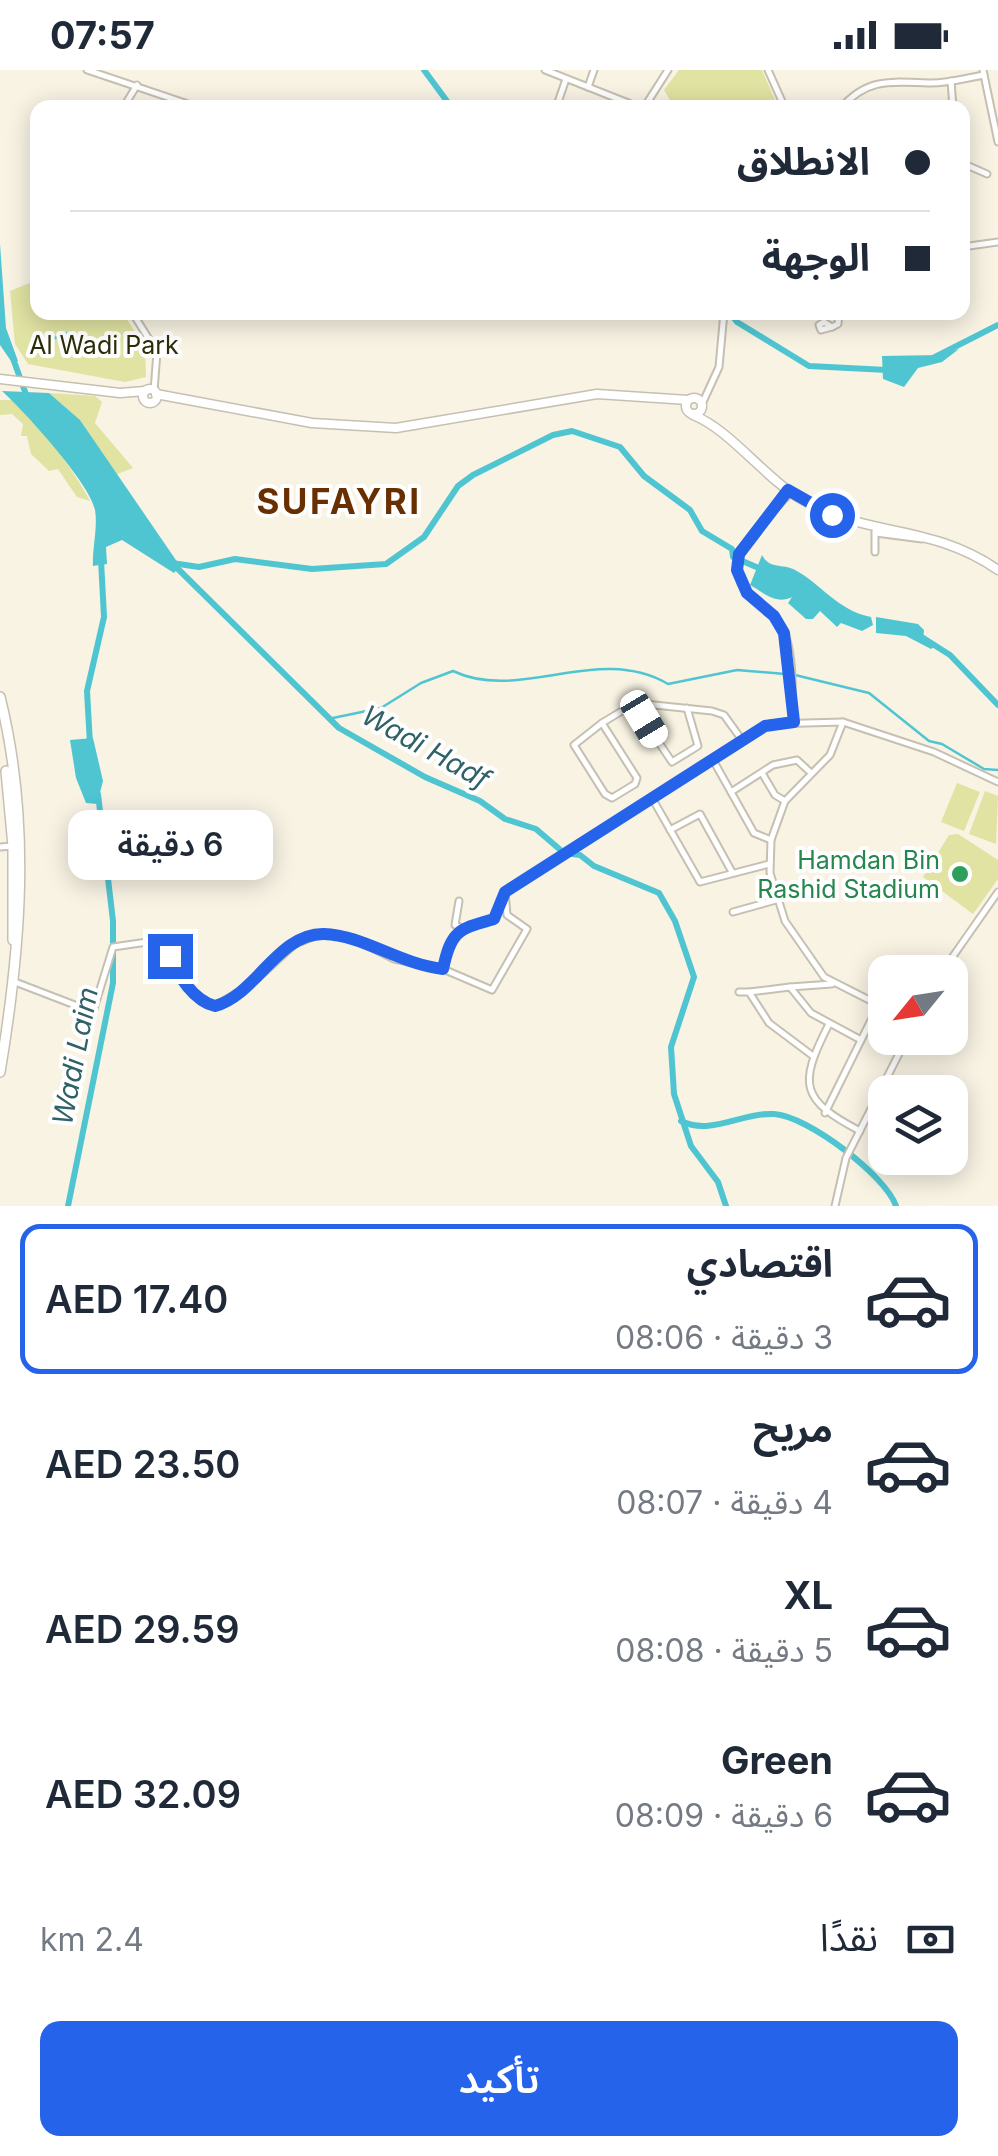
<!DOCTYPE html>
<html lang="ar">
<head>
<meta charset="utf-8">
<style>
  :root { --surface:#fff; --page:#f6f6f7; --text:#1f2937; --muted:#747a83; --line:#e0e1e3; --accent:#2563eb }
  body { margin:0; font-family:Inter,"Noto Sans Arabic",sans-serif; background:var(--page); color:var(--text); direction:rtl; height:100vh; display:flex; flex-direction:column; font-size:38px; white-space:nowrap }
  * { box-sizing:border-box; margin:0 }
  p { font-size:32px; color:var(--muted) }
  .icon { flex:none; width:55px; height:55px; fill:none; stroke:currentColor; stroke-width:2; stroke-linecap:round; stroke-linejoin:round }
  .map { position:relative; height:1136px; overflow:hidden; direction:ltr }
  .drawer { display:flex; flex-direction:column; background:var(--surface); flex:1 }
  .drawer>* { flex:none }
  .hud { position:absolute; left:30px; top:30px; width:940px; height:220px; border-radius:20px; box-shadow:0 5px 25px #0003; direction:rtl; display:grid; align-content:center; height:220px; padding:0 40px; background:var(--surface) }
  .needle { width:65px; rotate:240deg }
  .fabs { position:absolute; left:868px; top:885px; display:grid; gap:20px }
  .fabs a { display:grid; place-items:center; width:100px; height:100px; border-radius:20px; background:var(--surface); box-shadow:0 5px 25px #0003; font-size:50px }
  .end { position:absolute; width:45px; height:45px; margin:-22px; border:12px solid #2563eb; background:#fff; box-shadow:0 0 0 5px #fff }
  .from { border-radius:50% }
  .bubble { position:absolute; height:70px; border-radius:20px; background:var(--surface); box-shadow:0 5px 25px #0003; font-size:32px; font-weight:600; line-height:70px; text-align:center; direction:rtl }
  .car { position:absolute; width:30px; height:60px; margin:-30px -15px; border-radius:12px; box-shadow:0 0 8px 2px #0007; background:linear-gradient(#fff 24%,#345 0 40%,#fff 0 76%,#345 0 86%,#fff 0) }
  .hud b { display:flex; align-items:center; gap:35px; height:95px; font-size:38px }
  .hud b+b { border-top:2px solid var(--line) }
  .hud i { width:25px; height:25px; background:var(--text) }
  ul { padding:18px 0 0; list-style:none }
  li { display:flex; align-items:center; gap:30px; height:150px; margin:0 20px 15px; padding:0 20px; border:5px solid transparent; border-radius:20px }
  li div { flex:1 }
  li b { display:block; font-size:38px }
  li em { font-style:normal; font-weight:600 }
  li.current { border-color:var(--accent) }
  li>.icon { width:90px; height:90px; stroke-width:1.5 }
  .pay { display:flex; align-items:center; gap:25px; height:110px; padding:0 40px; font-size:38px }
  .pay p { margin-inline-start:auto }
  .cta { display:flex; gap:20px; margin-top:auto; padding:20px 40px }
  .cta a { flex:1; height:115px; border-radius:20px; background:var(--accent); color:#fff; font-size:40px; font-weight:600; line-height:115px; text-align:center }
  .status { display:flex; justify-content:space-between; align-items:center; height:70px; padding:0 50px; background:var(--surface); direction:ltr }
  .status svg { height:28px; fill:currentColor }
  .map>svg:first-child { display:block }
  .green { fill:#e0e3a2 }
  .water { fill:#50c5d2 }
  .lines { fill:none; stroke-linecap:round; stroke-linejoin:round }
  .stream { stroke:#50c5d2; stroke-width:2.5 }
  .river { stroke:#50c5d2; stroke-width:6 }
  .minor-casing { stroke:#c5c0b1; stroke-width:9 }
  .major-casing { stroke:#c5c0b1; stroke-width:11 }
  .highway-casing { stroke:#c5c0b1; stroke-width:12 }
  .minor { stroke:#fff; stroke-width:5 }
  .major { stroke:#fff; stroke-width:8 }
  .highway { stroke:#fff; stroke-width:9 }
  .route { stroke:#2563eb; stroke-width:12 }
  .leisure-dot { fill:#2e9e5b; stroke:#fff; stroke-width:4 }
  .labels { text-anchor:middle; stroke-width:8; stroke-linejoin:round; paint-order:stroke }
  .park-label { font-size:25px; fill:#2d2e09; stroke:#fff }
  .leisure-label { font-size:25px; fill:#27864d; stroke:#fff; text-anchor:end }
  .water-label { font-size:28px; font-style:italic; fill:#2f6167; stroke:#fff }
  .district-label { font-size:35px; font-weight:bold; letter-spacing:2.5px; fill:#6a2f00; stroke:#fff }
</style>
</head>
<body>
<div class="status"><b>07:57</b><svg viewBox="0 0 49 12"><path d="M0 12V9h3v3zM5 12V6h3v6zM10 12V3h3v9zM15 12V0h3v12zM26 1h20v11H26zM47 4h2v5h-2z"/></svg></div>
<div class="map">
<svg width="998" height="1136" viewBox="0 0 998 1136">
  <rect width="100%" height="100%" fill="#f8f3e3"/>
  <g class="green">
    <polygon points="679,0 762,0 778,37 674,37 664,20"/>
    <polygon points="37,210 38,242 123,243 145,278 146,307 125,312 28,294 15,274 10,221"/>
    <polygon points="49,323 95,326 102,332 95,353 133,398 115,405 80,350"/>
    <path d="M0,330H13C40,356 73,398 90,431L77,427L58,399L49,401L31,384L27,366H21L23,354L12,344L0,345Z"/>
    <polygon points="957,713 980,722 964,761 941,752"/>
    <polygon points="985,721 998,726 996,774 969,764"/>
    <polygon points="958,764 998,790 998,809 973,844 923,807 949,765"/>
  </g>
  <g class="water">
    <polygon points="0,174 6,258 18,291 11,291 0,275"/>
    <polygon points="959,279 942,292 918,298 904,317 883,309 882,286 940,285"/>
    <path d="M2,321L49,323L80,350L180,496L174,503L122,470L106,477L107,494L93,496C92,479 98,457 95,440C90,413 23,340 2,321Z"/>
    <path d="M762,485C770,500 782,493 795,500C819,512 838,541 871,547L873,555L862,561L841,553L837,557L820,541L813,549H806L788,533L792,527C776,535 764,523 750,515Z"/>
    <polygon points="876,547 918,554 924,560 923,570 935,576 931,579 906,566 876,563"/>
    <polygon points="93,668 103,711 97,734 86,733 76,708 70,670"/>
  </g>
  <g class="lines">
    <g class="stream">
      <polyline points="44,272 71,262"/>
      <polyline points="795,605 869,623 929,671 942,674 984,699 998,700"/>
      <path d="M328,649L381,638L421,613L453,601C520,633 598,573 668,614L737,600L785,604"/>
    </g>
    <g class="river">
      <polyline points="424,0 452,38"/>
      <polyline points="729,242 737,252 809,296 887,300"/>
      <polyline points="11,283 27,327"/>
      <polyline points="933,288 998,255"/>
      <polyline points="172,493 339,658 425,707 480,731 505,749 536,759 564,783 580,785 594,796 659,823 675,851 694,907 671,977 674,1024 691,1076 718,1112 726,1136"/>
      <polyline points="172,493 199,497 235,489 312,499 386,494 424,467 458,416 473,405 553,365 572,361 620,377 644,406 690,440 702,461 732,479 733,487 761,499"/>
      <polyline points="917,564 950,585 998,635"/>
      <polyline points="90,674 87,621 104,547 101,490"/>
      <path d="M681,1051C711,1066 743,1042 774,1044C808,1046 886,1106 896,1136"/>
      <polyline points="68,1136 113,913 113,851 98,724"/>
    </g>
    <g class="minor-casing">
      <g id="minor">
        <polyline points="87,0 200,38"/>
        <polyline points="545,0 641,38"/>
        <polyline points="768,0 785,38"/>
        <polyline points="983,0 998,72"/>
        <polyline points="951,11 953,38"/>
        <polyline points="588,17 594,0"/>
        <polyline points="647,33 668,0"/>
        <polyline points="123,38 137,15"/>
        <polyline points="556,38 566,9"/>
        <path d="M841,38C868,7 892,12 928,13C946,14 966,8 984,5"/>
        <polyline points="962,93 987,104"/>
        <polyline points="962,177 998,172"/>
        <polyline points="132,242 157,282 154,321"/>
        <polygon points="824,252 832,257 821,260 819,255"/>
        <polyline points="832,257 838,254 839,242"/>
        <polyline points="702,334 719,297 724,242"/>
        <path d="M790,423C767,449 714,490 750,526C762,537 776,544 783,559C795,586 791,623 794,652"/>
        <polyline points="876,463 922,469"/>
        <polyline points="875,482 875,461"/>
        <polyline points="644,634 643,649 672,692 698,676 687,638"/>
        <polyline points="843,652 830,685 785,731 771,770 770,803 785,851 824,907 885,938"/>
        <polygon points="602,653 637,708 635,714 612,728 605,724 574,675"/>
        <polyline points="602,653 635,633 712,641 724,645 742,670"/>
        <polyline points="713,690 754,763 771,770"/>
        <polyline points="762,703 775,725 785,731"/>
        <polyline points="731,722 773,695 797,690 810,702"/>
        <polyline points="652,728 700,812 769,794"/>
        <polyline points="670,760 700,744 732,802"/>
        <polyline points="0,777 13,776"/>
        <polyline points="459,831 455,855 462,858"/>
        <polyline points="733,842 776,830"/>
        <path d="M443,899C451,860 459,859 494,849L501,834"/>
        <polyline points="942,902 998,822"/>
        <path d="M15,912L93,942L113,877L154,871C179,879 180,929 215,936L249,916L295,874L320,864L350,867L394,889L443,899L492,920L527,859L507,845L505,822L770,654L843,652L934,682L998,712"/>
        <polyline points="790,917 832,914"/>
        <polyline points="739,922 749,922 769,953 813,986"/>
        <polyline points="749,922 790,917 811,943 861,970"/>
        <path d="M828,956C798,1015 801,1030 860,1061"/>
        <polyline points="825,1043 878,936"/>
        <polyline points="835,1136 846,1088 907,968"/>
      </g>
    </g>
    <g class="major-casing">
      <g id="major">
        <polyline points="0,309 120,323 145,321"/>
        <circle cx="150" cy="326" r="7"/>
        <polyline points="156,324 312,353 396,358 597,324 688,330"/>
        <circle cx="694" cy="336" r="8"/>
        <path d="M693,345C731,360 765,409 803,430C868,468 930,453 998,500"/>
      </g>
    </g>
    <g class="highway-casing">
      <g id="highway">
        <path d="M0,627C31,751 21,877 0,1002"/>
        <polyline points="6,701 13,776 13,870"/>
      </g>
    </g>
    <use href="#minor" class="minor"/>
    <use href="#major" class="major"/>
    <use href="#highway" class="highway"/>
  </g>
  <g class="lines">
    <path class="route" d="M170,886C178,906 194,931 215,936C256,925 278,863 324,864C363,865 399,894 443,899C451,860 459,859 494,849L505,822L765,656L794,652L784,563L774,546L747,523L737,500L739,484L788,420L832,445"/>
  </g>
  <circle class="leisure-dot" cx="960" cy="804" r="10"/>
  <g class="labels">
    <g class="park-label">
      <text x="104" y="284">Al Wadi Park</text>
    </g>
    <g class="leisure-label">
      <text x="940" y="799">Hamdan Bin<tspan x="940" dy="29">Rashid Stadium</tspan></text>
    </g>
    <g class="water-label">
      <text transform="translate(426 677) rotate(29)" y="10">Wadi Hadf</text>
      <text transform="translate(75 986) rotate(-79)" y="10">Wadi Laim</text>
    </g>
    <g class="district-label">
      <text x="339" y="444">SUFAYRI</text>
    </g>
  </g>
</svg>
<div class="fabs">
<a><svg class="needle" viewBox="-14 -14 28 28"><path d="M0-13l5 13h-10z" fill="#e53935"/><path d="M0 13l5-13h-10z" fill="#747a83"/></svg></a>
<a><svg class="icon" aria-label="layers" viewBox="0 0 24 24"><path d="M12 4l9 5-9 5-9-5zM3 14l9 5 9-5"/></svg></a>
</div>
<i class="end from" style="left:832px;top:445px"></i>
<i class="end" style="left:170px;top:886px"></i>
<div class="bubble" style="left:68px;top:740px;width:205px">6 دقيقة</div>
<i class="car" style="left:644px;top:649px;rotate:149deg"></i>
<div class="hud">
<b><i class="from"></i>الانطلاق</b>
<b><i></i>الوجهة</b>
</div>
</div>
<section class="drawer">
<ul>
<li class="current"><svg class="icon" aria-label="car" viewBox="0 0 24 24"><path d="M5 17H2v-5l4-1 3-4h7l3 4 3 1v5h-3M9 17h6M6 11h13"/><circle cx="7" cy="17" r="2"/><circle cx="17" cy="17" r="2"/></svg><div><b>اقتصادي</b><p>3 دقيقة · 08:06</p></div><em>AED 17.40</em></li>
<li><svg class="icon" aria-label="car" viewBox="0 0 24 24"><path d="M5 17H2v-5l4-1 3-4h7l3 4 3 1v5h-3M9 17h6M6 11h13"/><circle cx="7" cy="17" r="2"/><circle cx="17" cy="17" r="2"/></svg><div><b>مريح</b><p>4 دقيقة · 08:07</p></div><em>AED 23.50</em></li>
<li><svg class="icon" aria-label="car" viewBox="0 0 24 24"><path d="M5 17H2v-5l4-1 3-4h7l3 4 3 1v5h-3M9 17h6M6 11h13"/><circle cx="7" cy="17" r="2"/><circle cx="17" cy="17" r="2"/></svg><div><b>XL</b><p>5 دقيقة · 08:08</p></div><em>AED 29.59</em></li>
<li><svg class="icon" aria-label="car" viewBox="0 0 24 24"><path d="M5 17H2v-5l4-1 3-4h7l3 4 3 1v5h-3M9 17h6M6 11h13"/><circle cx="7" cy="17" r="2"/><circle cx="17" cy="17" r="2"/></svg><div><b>Green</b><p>6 دقيقة · 08:09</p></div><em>AED 32.09</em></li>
</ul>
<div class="pay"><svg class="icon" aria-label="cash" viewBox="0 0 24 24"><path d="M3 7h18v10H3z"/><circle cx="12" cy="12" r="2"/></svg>نقدًا<p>2.4 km</p></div>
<div class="cta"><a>تأكيد</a></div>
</section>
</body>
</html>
